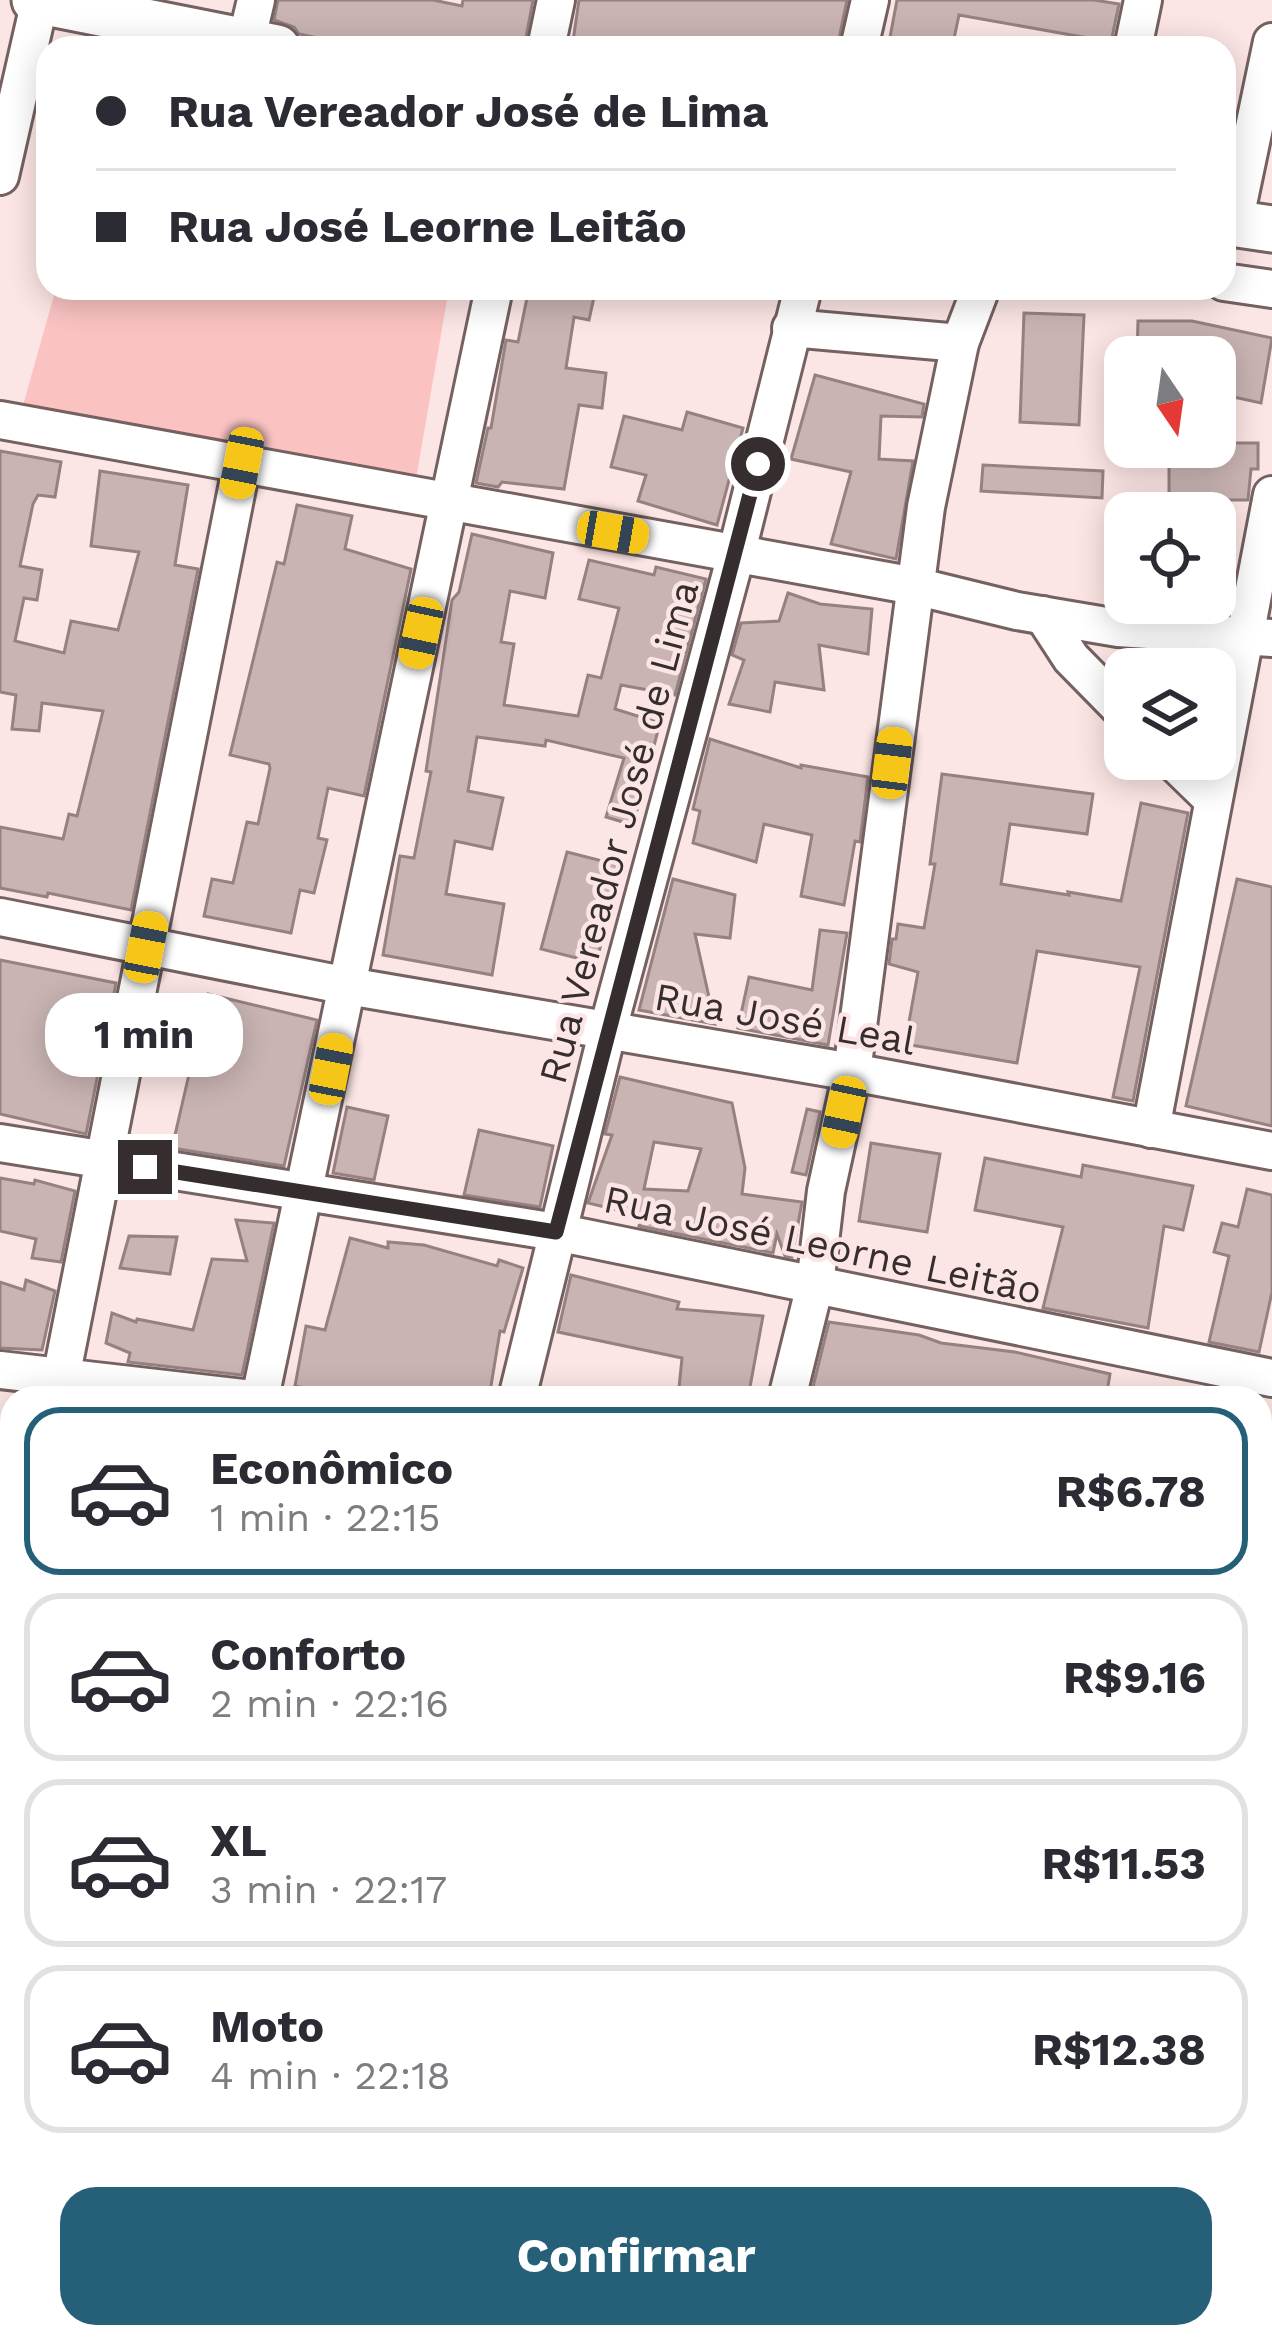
<!DOCTYPE html>
<html lang="pt">
<head>
<meta charset="utf-8">
<style>
  :root { --surface:#fff; --page:#f7f7f7; --text:#2b2b33; --muted:#7c7c81; --line:#e1e1e2; --accent:#265f78 }
  body { margin:0; font-family:"Work Sans",sans-serif; background:var(--page); color:var(--text); height:100vh; display:flex; flex-direction:column; font-size:45px; white-space:nowrap }
  * { box-sizing:border-box; margin:0 }
  p { font-size:39px; color:var(--muted) }
  .icon { flex:none; width:66px; height:66px; fill:none; stroke:currentColor; stroke-width:2; stroke-linecap:round; stroke-linejoin:round }
  .map { position:relative; flex:1; overflow:hidden }
  .sheet { position:absolute; left:0px; top:1386px; width:1272px; height:963px; display:flex; flex-direction:column; background:var(--surface); border-radius:36px 36px 0 0; box-shadow:0 6px 30px #0003 }
  .sheet>* { flex:none }
  .banner { position:absolute; left:36px; top:36px; width:1200px; height:264px; border-radius:36px; box-shadow:0 6px 30px #0003; display:grid; align-content:center; height:264px; padding:0 60px; background:var(--surface) }
  .needle { width:78px; rotate:167deg }
  .tools { position:absolute; left:1104px; top:336px; display:grid; gap:24px }
  .tools a { display:grid; place-items:center; width:132px; height:132px; border-radius:24px; background:var(--surface); box-shadow:0 6px 30px #0003; font-size:60px }
  .end { position:absolute; width:54px; height:54px; margin:-27px; border:15px solid #362e2e; background:#fff; box-shadow:0 0 0 6px #fff }
  .from { border-radius:50% }
  .bubble { position:absolute; height:84px; border-radius:36px; background:var(--surface); box-shadow:0 6px 30px #0003; font-size:39px; font-weight:700; line-height:84px; text-align:center }
  .car { position:absolute; width:36px; height:72px; margin:-36px -18px; border-radius:15px; box-shadow:0 0 9px 3px #0007; background:linear-gradient(#f5c518 24%,#345 0 40%,#f5c518 0 76%,#345 0 86%,#f5c518 0) }
  .banner b { display:flex; align-items:center; gap:42px; height:114px; font-size:45px }
  .banner b+b { border-top:3px solid var(--line) }
  .banner i { width:30px; height:30px; background:var(--text) }
  ul { padding:21px 0 0; list-style:none }
  li { display:flex; align-items:center; gap:36px; height:168px; margin:0 24px 18px; padding:0 36px; border:6px solid var(--line); border-radius:36px }
  li div { flex:1 }
  li b { display:block; font-size:45px }
  li em { font-style:normal; font-weight:700 }
  li.current { border-color:var(--accent) }
  li>.icon { width:108px; height:108px; stroke-width:1.5 }
  .primary-button { display:flex; gap:24px; margin-top:auto; padding:24px 60px }
  .primary-button a { flex:1; height:138px; border-radius:36px; background:var(--accent); color:#fff; font-size:48px; font-weight:700; line-height:138px; text-align:center }
  .map>svg:first-child { display:block }
  .green { fill:#fac3c2 }
  .forest { fill:#e19d9c }
  .building { fill:#c9b4b3; stroke:#958180; stroke-width:3; fill-rule:evenodd }
  .lines { fill:none; stroke-linecap:round; stroke-linejoin:round }
  .minor-casing { stroke:#746160; stroke-width:42 }
  .major-casing { stroke:#746160; stroke-width:51 }
  .highway-casing { stroke:#746160; stroke-width:57 }
  .minor { stroke:#fff; stroke-width:36 }
  .major { stroke:#fff; stroke-width:45 }
  .highway { stroke:#fff; stroke-width:51 }
  .route { stroke:#362e2e; stroke-width:15 }
  .labels { text-anchor:middle; stroke-width:9; stroke-linejoin:round; paint-order:stroke }
  .street-label { font-size:39px; fill:#362e2e; stroke:#fce5e5 }
</style>
</head>
<body>
<div class="map">
<svg width="1272" height="2347" viewBox="0 0 1272 2347">
  <rect width="100%" height="100%" fill="#fce5e5"/>
  <g class="green">
    <polygon points="56,288 449,288 416,479 20,416"/>
    <polygon points="0,2125 12,2126 12,2337 245,2337 242,2347 0,2347"/>
  </g>
  <polygon class="forest" points="1070,2337 1251,2337 1249,2347 1067,2347"/>
  <g class="building">
    <polygon points="278,0 433,0 462,6 463,0 533,0 524,48 370,48 350,45 299,34 294,27 274,20"/>
    <polygon points="579,0 847,0 837,48 785,41 784,48 572,48"/>
    <polygon points="897,0 1094,0 1119,4 1111,42 959,15 952,48 888,48"/>
    <polygon points="529,288 596,288 589,320 574,317 566,368 606,373 602,408 579,405 564,489 502,482 498,487 476,483 488,428 491,428 506,340 518,342"/>
    <polygon points="1024,313 1084,315 1079,425 1020,422"/>
    <polygon points="1138,321 1192,321 1272,338 1261,403 1215,393 1215,357 1137,357"/>
    <polygon points="815,375 924,404 922,417 881,416 879,459 913,461 896,559 831,544 851,472 791,459"/>
    <polygon points="687,412 743,428 717,525 638,501 646,475 611,467 624,416 682,430"/>
    <polygon points="1215,443 1258,443 1258,469 1251,469 1248,500 1169,500 1169,447 1215,447"/>
    <polygon points="0,451 61,462 55,497 38,495 33,504 20,566 42,570 37,600 24,598 15,641 64,653 71,621 118,630 139,552 91,546 100,471 188,485 175,565 198,569 131,910 48,893 47,897 0,888 0,827 63,839 69,814 77,816 103,711 42,703 39,731 12,729 16,695 0,692"/>
    <polygon points="983,465 1103,471 1102,498 981,491"/>
    <polygon points="297,505 352,516 345,549 411,569 364,796 328,788 318,838 327,840 314,893 300,890 291,933 204,916 212,879 233,883 247,822 258,824 270,768 269,764 230,755 277,562 284,564"/>
    <polygon points="472,534 553,553 545,598 510,591 501,642 514,644 504,705 578,716 588,675 601,678 619,608 579,599 589,560 654,575 656,567 706,579 675,695 621,685 615,709 660,723 633,825 606,817 624,758 546,740 545,746 477,737 468,791 503,798 492,849 455,841 446,894 504,904 492,975 383,955 400,856 414,858 431,772 426,771 452,600 459,592"/>
    <polygon points="788,593 820,604 872,609 868,654 819,645 824,690 775,682 770,712 729,704 744,660 732,655 741,623 779,621"/>
    <polygon points="710,739 801,768 801,765 868,777 860,842 855,841 844,905 801,896 812,835 764,824 756,862 693,843 700,811 693,809"/>
    <polygon points="942,774 1093,794 1087,834 1010,824 1001,884 1069,895 1068,892 1121,901 1141,803 1188,813 1133,1101 1113,1097 1140,967 1037,951 1017,1063 905,1044 918,972 889,964 892,939 896,939 898,924 924,928 935,864 930,864"/>
    <polygon points="567,852 622,866 596,963 541,949"/>
    <polygon points="673,879 735,895 730,938 695,934 715,1024 639,1010"/>
    <polygon points="1237,879 1272,887 1272,1126 1186,1106"/>
    <polygon points="820,930 847,933 828,1045 738,1028 749,977 812,990"/>
    <polygon points="0,960 116,983 86,1134 0,1114"/>
    <polygon points="208,994 317,1020 284,1166 172,1148 196,1044 193,1043"/>
    <path d="M620,1077L732,1103L745,1168L742,1194L802,1202L792,1257L785,1256L777,1234L773,1253L639,1226L642,1216L588,1203L612,1135L605,1134ZM654,1142L701,1149L688,1191L644,1189Z"/>
    <polygon points="347,1107 388,1116 374,1180 333,1173"/>
    <polygon points="807,1109 820,1112 806,1175 792,1172"/>
    <polygon points="479,1130 553,1146 540,1207 464,1195"/>
    <polygon points="871,1143 940,1154 927,1232 859,1221"/>
    <polygon points="985,1158 1081,1177 1083,1165 1193,1186 1183,1230 1164,1226 1148,1328 1043,1308 1063,1227 975,1210"/>
    <polygon points="0,1178 34,1184 35,1180 75,1191 61,1262 32,1258 36,1239 0,1231"/>
    <polygon points="1247,1189 1272,1195 1272,1292 1259,1352 1209,1342 1229,1256 1214,1252 1222,1223 1238,1227"/>
    <polygon points="236,1220 274,1223 242,1375 128,1362 130,1353 106,1343 112,1313 136,1322 137,1319 193,1330 212,1259 247,1261"/>
    <polygon points="129,1236 177,1237 170,1274 120,1268"/>
    <polygon points="350,1238 388,1248 388,1242 424,1245 497,1266 499,1260 523,1268 504,1332 500,1331 489,1398 353,1398 295,1386 306,1326 325,1330"/>
    <polygon points="571,1275 679,1302 677,1309 763,1316 748,1398 678,1398 682,1358 558,1332"/>
    <polygon points="26,1280 55,1291 42,1350 0,1348 0,1282 24,1290"/>
    <polygon points="829,1322 919,1335 941,1343 1015,1352 1110,1374 1106,1398 811,1395"/>
  </g>
  <g class="lines">
    <g class="minor-casing">
      <g id="minor">
        <polyline points="246,42 256,0"/>
        <polyline points="546,48 556,0"/>
        <polyline points="859,48 870,0"/>
        <polyline points="1133,48 1143,0"/>
        <polyline points="0,176 40,0"/>
        <polyline points="1234,223 1272,42"/>
        <polyline points="1224,282 1272,289"/>
        <polyline points="791,328 960,343"/>
        <polyline points="0,420 915,586 1017,611 1118,628 1272,638"/>
        <polyline points="1043,615 1071,658 1125,713"/>
        <polyline points="1171,759 1213,800"/>
        <polyline points="0,917 348,986 852,1072 1272,1151"/>
        <polyline points="1151,1129 1272,495"/>
        <polyline points="0,1143 556,1232 1272,1378"/>
        <polyline points="0,1370 243,1398"/>
        <polyline points="57,1398 242,463"/>
        <polyline points="260,1398 494,288"/>
        <polyline points="517,1398 608,1029 736,555 803,288"/>
        <polyline points="787,1398 815,1285 826,1191 852,1072 926,507 960,343 981,288"/>
        <polyline points="1260,1440 1272,1518"/>
        <polyline points="0,1671 12,1614"/>
        <polyline points="1260,2014 1272,2018"/>
        <polyline points="0,2093 12,2095"/>
        <polyline points="919,2337 920,2347"/>
        <polyline points="260,2347 262,2337"/>
        <polyline points="571,2347 574,2337"/>
      </g>
    </g>
    <g class="major-casing">
      <g id="major">
        <polyline points="35,0 277,48"/>
        <polyline points="1224,222 1272,229"/>
      </g>
    </g>
    <g class="highway-casing">
      <g id="highway">
        <polyline points="1260,1798 1272,1772"/>
        <polyline points="992,2347 998,2337"/>
      </g>
    </g>
    <use href="#minor" class="minor"/>
    <use href="#major" class="major"/>
    <use href="#highway" class="highway"/>
  </g>
  <g class="lines">
    <polyline class="route" points="145,1167 556,1232 758,464"/>
  </g>
  <g class="labels">
    <g class="street-label">
      <text transform="translate(618 832) rotate(-75)" y="14">Rua Vereador José de Lima</text>
      <text transform="translate(785 1018) rotate(10)" y="14">Rua José Leal</text>
      <text transform="translate(823 1244) rotate(12)" y="14">Rua José Leorne Leitão</text>
    </g>
  </g>
</svg>
<div class="tools">
<a><svg class="needle" viewBox="-14 -14 28 28"><path d="M0-13l5 13h-10z" fill="#e53935"/><path d="M0 13l5-13h-10z" fill="#7c7c81"/></svg></a>
<a><svg class="icon" aria-label="locate" viewBox="0 0 24 24"><circle cx="12" cy="12" r="6"/><path d="M12 2v4M12 18v4M2 12h4M18 12h4"/></svg></a>
<a><svg class="icon" aria-label="layers" viewBox="0 0 24 24"><path d="M12 4l9 5-9 5-9-5zM3 14l9 5 9-5"/></svg></a>
</div>
<i class="end from" style="left:758px;top:464px"></i>
<i class="end" style="left:145px;top:1167px"></i>
<div class="bubble" style="left:45px;top:993px;width:198px">1 min</div>
<i class="car" style="left:242px;top:463px;rotate:191deg"></i>
<i class="car" style="left:613px;top:532px;rotate:100deg"></i>
<i class="car" style="left:421px;top:633px;rotate:192deg"></i>
<i class="car" style="left:892px;top:763px;rotate:7deg"></i>
<i class="car" style="left:146px;top:947px;rotate:11deg"></i>
<i class="car" style="left:331px;top:1069px;rotate:11deg"></i>
<i class="car" style="left:844px;top:1112px;rotate:192deg"></i>
<div class="banner">
<b><i class="from"></i>Rua Vereador José de Lima</b>
<b><i></i>Rua José Leorne Leitão</b>
</div>
<section class="sheet">
<ul>
<li class="current"><svg class="icon" aria-label="car" viewBox="0 0 24 24"><path d="M5 17H2v-5l4-1 3-4h7l3 4 3 1v5h-3M9 17h6M6 11h13"/><circle cx="7" cy="17" r="2"/><circle cx="17" cy="17" r="2"/></svg><div><b>Econômico</b><p>1 min · 22:15</p></div><em>R$6.78</em></li>
<li><svg class="icon" aria-label="car" viewBox="0 0 24 24"><path d="M5 17H2v-5l4-1 3-4h7l3 4 3 1v5h-3M9 17h6M6 11h13"/><circle cx="7" cy="17" r="2"/><circle cx="17" cy="17" r="2"/></svg><div><b>Conforto</b><p>2 min · 22:16</p></div><em>R$9.16</em></li>
<li><svg class="icon" aria-label="car" viewBox="0 0 24 24"><path d="M5 17H2v-5l4-1 3-4h7l3 4 3 1v5h-3M9 17h6M6 11h13"/><circle cx="7" cy="17" r="2"/><circle cx="17" cy="17" r="2"/></svg><div><b>XL</b><p>3 min · 22:17</p></div><em>R$11.53</em></li>
<li><svg class="icon" aria-label="car" viewBox="0 0 24 24"><path d="M5 17H2v-5l4-1 3-4h7l3 4 3 1v5h-3M9 17h6M6 11h13"/><circle cx="7" cy="17" r="2"/><circle cx="17" cy="17" r="2"/></svg><div><b>Moto</b><p>4 min · 22:18</p></div><em>R$12.38</em></li>
</ul>
<div class="primary-button"><a>Confirmar</a></div>
</section>
</div>
</body>
</html>
